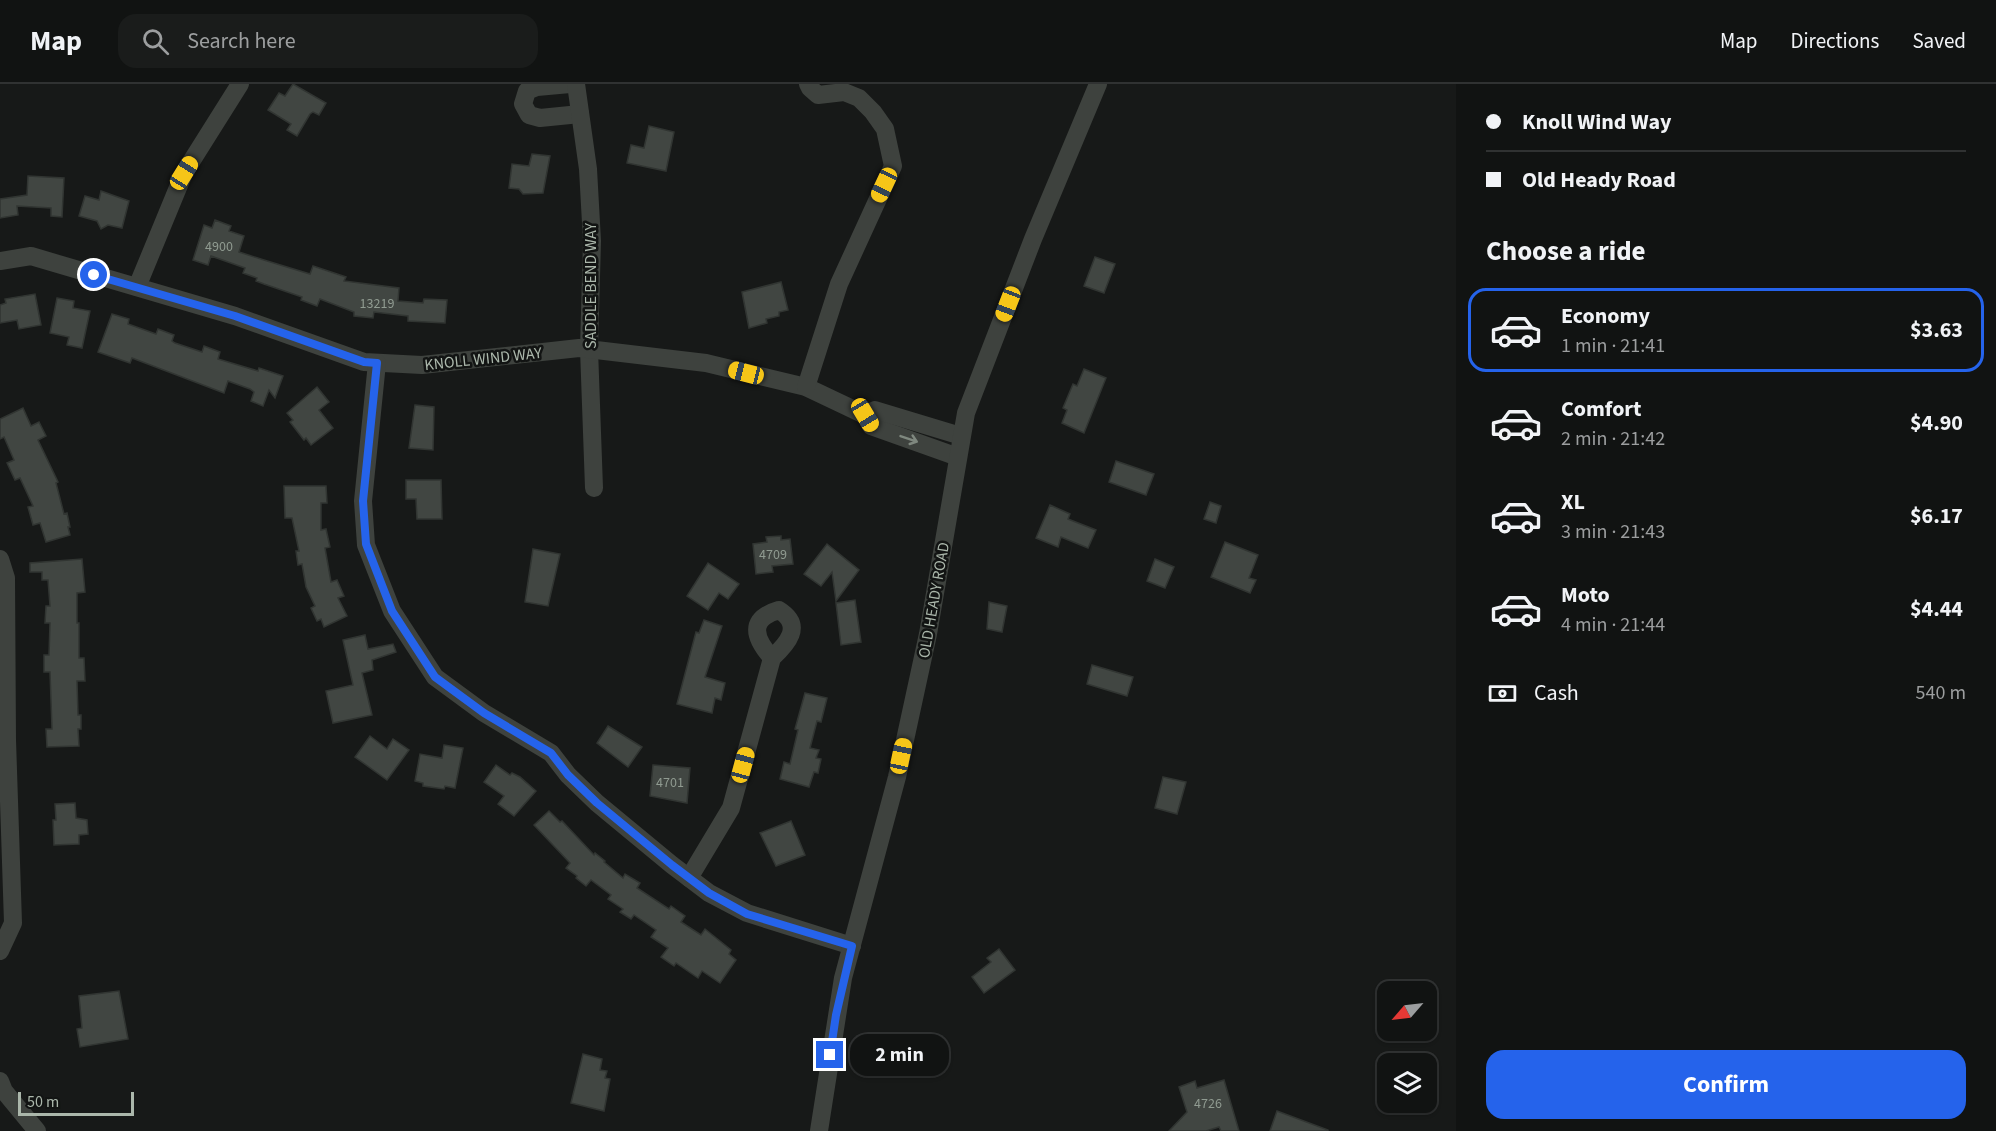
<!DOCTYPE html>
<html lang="en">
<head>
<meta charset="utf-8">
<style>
  :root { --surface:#111312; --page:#1a1c1b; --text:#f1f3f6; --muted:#9c9e9f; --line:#303232; --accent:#2563eb }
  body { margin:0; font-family:"Source Sans 3",sans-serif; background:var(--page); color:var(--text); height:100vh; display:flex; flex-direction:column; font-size:22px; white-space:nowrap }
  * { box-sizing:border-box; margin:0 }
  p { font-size:20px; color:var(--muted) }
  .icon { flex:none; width:33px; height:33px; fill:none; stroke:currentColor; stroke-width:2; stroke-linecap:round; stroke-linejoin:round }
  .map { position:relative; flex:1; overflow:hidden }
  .drawer { display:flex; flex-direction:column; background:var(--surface); width:540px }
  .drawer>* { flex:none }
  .guide { display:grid; align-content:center; height:132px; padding:0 30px; background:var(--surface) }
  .needle { width:39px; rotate:242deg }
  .controls { position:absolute; left:1377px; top:897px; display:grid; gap:12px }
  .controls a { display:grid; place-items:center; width:60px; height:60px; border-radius:12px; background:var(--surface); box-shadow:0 2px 4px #0004,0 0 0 2px var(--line); font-size:30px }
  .scale { position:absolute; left:18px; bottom:15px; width:116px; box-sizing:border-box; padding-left:6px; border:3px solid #abb7ab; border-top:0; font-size:16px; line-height:21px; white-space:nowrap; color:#abb7ab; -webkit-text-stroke:4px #121413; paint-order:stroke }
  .end { position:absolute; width:27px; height:27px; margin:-14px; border:8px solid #2563eb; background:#fff; box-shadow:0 0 0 3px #fff }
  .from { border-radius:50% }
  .bubble { position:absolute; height:42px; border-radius:18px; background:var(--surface); box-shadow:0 2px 4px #0004,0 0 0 2px var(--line); font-size:20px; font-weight:700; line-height:42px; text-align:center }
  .car { position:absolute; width:18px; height:36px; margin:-18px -9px; border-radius:8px; box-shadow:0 0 4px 2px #0007; background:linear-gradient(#f5c518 24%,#345 0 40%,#f5c518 0 76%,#345 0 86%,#f5c518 0) }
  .guide b { display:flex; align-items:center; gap:21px; height:57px; font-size:22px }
  .guide b+b { border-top:2px solid var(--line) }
  .guide i { width:15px; height:15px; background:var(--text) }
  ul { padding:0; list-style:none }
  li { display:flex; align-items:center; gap:18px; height:84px; margin:0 12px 9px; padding:0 18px; border:3px solid transparent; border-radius:18px }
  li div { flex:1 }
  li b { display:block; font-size:22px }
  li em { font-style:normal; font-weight:700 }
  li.active { border-color:var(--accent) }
  li>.icon { width:54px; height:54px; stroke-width:1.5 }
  h2 { padding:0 30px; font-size:27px; line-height:72px }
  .pay { display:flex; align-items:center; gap:15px; height:66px; padding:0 30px; font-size:22px }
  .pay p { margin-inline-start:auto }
  .button { display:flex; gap:12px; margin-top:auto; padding:12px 30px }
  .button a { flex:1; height:69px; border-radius:18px; background:var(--accent); color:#fff; font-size:24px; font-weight:700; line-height:69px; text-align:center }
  header { display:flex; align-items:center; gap:36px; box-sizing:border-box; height:84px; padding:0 30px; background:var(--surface); border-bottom:2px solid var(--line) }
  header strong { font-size:28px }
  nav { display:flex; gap:33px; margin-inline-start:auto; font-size:21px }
  .search { width:420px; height:54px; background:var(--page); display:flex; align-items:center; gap:15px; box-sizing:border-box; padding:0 21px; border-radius:18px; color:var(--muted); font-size:22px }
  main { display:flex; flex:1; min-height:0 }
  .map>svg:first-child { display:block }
  .building { fill:#414642; stroke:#313532; stroke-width:1.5 }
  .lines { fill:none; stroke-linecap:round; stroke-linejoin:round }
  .minor { stroke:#3e423e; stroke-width:18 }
  .oneway { stroke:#7f887f }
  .route { stroke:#2563eb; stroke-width:8 }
  .labels { text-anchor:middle; stroke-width:5; stroke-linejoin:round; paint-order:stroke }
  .number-label { font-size:14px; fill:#909b91 }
  .street-label { font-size:16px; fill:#abb7ab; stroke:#121413 }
</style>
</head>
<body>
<header>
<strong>Map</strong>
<div class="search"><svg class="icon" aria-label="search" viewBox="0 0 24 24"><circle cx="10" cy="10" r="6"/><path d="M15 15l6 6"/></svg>Search here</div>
<nav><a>Map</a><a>Directions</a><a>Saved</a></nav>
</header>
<main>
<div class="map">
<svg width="1456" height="1047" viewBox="0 0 1456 1047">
  <rect width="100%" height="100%" fill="#171918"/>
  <g class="building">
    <polygon points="293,0 326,19 319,31 313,28 310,30 297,52 287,46 291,40 268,26 279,9 285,12"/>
    <polygon points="649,42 674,48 666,87 627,79 631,61 644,64"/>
    <polygon points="532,70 550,72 543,109 523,110 519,105 509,104 512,80 529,82"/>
    <polygon points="28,92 64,94 62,133 51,132 51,124 17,122 18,131 0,134 0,115 27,111"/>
    <polygon points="101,107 129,117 122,144 108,141 101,145 97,137 79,132 85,112 99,116"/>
    <polygon points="215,136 231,142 229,147 244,152 239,168 264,176 310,190 313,182 346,193 344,197 399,204 398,217 423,219 424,215 447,216 445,239 408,237 408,232 374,228 373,234 354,232 354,228 320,215 317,222 301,216 302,213 264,200 256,197 257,194 243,189 245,184 211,172 208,181 193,176 204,141 212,144"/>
    <polygon points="1095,173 1115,180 1104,209 1084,202"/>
    <polygon points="781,198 788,226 779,228 779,232 766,235 767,239 749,244 742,208"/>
    <polygon points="35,210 41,241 19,245 17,236 0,239 0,221 6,219 5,215"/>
    <polygon points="57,214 74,217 73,224 90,227 82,264 67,261 69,253 50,249"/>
    <polygon points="112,230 129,235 128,240 156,250 158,245 174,251 172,257 175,259 202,268 204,262 220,268 218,275 258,287 259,284 283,292 275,314 269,306 263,322 251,317 254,308 250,305 228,297 224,309 132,274 130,279 98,268"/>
    <polygon points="1084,285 1106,294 1084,349 1062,339 1067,326 1063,324 1073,300 1077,302"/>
    <polygon points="317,303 329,318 319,326 333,344 311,361 306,354 304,356 290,338 293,336 287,329"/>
    <polygon points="415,321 434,323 433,366 409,364"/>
    <polygon points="23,324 31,342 39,338 46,352 38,356 58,398 56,399 64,430 67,429 70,443 68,443 70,451 46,458 40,439 33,441 28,423 33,422 20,394 15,396 7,379 14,376 4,353 0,355 0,335"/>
    <polygon points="1116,377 1154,390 1146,411 1109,398"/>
    <polygon points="406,396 441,396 442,435 417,435 416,415 406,415"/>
    <polygon points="284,402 326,402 327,419 321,419 321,446 326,445 330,463 325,464 331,498 337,496 344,512 338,514 347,532 324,543 321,535 317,537 311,524 315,522 306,503 302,480 298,481 296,467 299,467 292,434 285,434"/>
    <polygon points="1210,418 1221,422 1216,439 1204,435"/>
    <polygon points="1050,421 1070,430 1068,435 1096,446 1088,464 1061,453 1058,463 1036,454"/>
    <polygon points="781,452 781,456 790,455 793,480 772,482 773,488 756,490 753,460 767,458 766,453"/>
    <polygon points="1225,458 1258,471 1249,494 1256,496 1250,509 1211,493"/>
    <polygon points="827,460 859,486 836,517 832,488 821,502 804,490"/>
    <polygon points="533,465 560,470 548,522 525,518"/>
    <polygon points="82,475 85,508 77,509 77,539 79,539 79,574 84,574 85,597 77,597 78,631 81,631 81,645 78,645 79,662 47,663 46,645 52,645 50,588 44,588 44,571 49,571 50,539 45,539 46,522 50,522 48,496 42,496 42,488 30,488 30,479"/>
    <polygon points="1155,475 1174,483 1165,504 1147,497"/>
    <polygon points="708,479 739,500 728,515 719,509 708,526 687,512"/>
    <polygon points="855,516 861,558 841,561 836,519"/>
    <polygon points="989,518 1007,522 1002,548 987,545"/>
    <polygon points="704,536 722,542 705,593 725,599 721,616 715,614 712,629 677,620 696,548 699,549"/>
    <polygon points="365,551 368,565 393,560 396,568 372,576 373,586 362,589 372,631 333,639 326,607 353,601 343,556"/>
    <polygon points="1092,581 1133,593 1127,612 1087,600"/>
    <polygon points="805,609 827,614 821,638 817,637 810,664 819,666 816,674 821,675 818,689 814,688 809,703 780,695 784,678 790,680 798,646 795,645"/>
    <polygon points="608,642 642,663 628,683 597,659"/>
    <polygon points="370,652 387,665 393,655 409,666 387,696 355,673"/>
    <polygon points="444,661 463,664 455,704 445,702 444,705 423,702 423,699 415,697 420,670 442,674"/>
    <polygon points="496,681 510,691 512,689 520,693 536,707 514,732 498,720 504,712 484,698"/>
    <polygon points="653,681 690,684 687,719 650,712"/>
    <polygon points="1163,693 1186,698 1177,730 1155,724"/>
    <polygon points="75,719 76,734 87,736 88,750 79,751 79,760 54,761 53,736 56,736 55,720"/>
    <polygon points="549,727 560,738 562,737 594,771 595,769 605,777 604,778 623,794 625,790 640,799 637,804 669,825 671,822 685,832 681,838 701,851 705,845 731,866 729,870 736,876 720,899 702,887 698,894 676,879 674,882 661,873 668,864 651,853 656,846 634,831 631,835 620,828 623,825 608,815 611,811 591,796 586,802 576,794 577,792 566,784 570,779 534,741"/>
    <polygon points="791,737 805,771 776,782 760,749"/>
    <polygon points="999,865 1015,886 984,909 972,893 991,878 987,874"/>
    <polygon points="119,907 128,955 80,963 77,945 82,944 79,912"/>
    <polygon points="583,970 602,975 600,986 607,987 605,994 610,995 604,1027 571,1019"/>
    <polygon points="1224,996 1239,1047 1221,1047 1219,1043 1206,1047 1169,1047 1187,1028 1179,1003 1195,997 1197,1004"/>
    <polygon points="1277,1027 1328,1046 1328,1047 1270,1047"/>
  </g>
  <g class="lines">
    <g class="minor">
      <polyline points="570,0 537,3 527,7 523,20 529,31 540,34 580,30"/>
      <polyline points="576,0 588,85 592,157 589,265 594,404"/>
      <polyline points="0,177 31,172 235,232 364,278 422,281 579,264 706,279 806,303 865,331 871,342 958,373"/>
      <polyline points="137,203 184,89 240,0"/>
      <polyline points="377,279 363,417 366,461 392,527 435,593 484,629 551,669 568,691 597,719 672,781 709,809 747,829 852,862"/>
      <polyline points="806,303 839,200 893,82 885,45 873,28 859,14 844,8 818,11 810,4 808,0"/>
      <polyline points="865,331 875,326 961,352"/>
      <polyline points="0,475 6,494 7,656 13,839 0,867"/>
      <path d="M689,794L731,724L772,574C787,560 804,542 779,526C748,535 754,554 772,574"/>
      <polyline points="0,997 4,1007 37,1047"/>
      <polyline points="819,1047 843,894 897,693 928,550 966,329 1033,155 1098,0"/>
    </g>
  </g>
  <defs><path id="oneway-shaft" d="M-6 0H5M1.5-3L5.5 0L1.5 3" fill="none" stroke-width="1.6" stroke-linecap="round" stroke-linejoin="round" transform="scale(1.5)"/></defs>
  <use class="oneway" href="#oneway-shaft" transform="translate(909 355) rotate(19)"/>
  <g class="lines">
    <polyline class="route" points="94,191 235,232 364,278 377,279 363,417 366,460 392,527 435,593 484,629 551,669 568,691 597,719 672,781 709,809 747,830 852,862 836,931 830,971"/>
  </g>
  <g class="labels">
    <g class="number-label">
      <text x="219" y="167">4900</text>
      <text x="377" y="224">13219</text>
      <text x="773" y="475">4709</text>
      <text x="670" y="703">4701</text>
      <text x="1208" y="1024">4726</text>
    </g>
    <g class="street-label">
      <text transform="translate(590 202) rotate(-90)" y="6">SADDLE BEND WAY</text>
      <text transform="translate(483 274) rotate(-6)" y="6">KNOLL WIND WAY</text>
      <text transform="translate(933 516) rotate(-80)" y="6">OLD HEADY ROAD</text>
    </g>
  </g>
</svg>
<div class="controls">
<a><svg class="needle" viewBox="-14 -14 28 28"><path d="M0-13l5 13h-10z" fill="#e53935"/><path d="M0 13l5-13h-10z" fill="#9c9e9f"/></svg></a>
<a><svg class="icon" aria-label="layers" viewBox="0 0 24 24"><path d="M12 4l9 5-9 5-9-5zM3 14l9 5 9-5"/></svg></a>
</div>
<div class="scale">50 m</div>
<i class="end from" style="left:94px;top:191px"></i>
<i class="end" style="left:830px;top:971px"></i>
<div class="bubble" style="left:850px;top:950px;width:99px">2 min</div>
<i class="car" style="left:184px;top:89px;rotate:32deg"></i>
<i class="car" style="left:884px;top:101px;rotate:205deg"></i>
<i class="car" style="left:1008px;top:220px;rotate:201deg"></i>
<i class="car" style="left:746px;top:289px;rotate:284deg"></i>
<i class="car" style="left:865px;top:331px;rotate:149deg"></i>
<i class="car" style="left:901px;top:672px;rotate:12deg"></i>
<i class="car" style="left:743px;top:681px;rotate:15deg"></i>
</div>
<section class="drawer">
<div class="guide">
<b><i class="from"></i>Knoll Wind Way</b>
<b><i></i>Old Heady Road</b>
</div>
<h2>Choose a ride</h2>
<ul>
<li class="active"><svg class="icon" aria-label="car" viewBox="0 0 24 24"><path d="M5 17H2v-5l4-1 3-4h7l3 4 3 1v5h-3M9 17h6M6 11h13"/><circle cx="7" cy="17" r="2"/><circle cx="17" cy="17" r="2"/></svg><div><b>Economy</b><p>1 min · 21:41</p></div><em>$3.63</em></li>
<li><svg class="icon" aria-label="car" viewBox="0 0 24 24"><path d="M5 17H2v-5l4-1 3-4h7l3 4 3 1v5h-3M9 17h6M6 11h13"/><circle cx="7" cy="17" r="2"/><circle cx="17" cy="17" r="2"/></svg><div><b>Comfort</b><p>2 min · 21:42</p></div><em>$4.90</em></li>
<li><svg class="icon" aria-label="car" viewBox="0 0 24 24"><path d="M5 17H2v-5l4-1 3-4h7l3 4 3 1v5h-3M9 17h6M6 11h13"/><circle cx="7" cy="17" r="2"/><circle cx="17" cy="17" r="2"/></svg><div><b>XL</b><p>3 min · 21:43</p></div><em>$6.17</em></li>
<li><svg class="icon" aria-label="car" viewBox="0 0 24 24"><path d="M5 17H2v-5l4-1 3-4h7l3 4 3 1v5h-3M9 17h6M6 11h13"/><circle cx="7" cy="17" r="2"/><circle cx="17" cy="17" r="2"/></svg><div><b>Moto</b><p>4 min · 21:44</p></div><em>$4.44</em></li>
</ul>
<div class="pay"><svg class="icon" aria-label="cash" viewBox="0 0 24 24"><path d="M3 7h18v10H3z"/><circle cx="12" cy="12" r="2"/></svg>Cash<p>540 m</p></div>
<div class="button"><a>Confirm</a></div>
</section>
</main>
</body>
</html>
